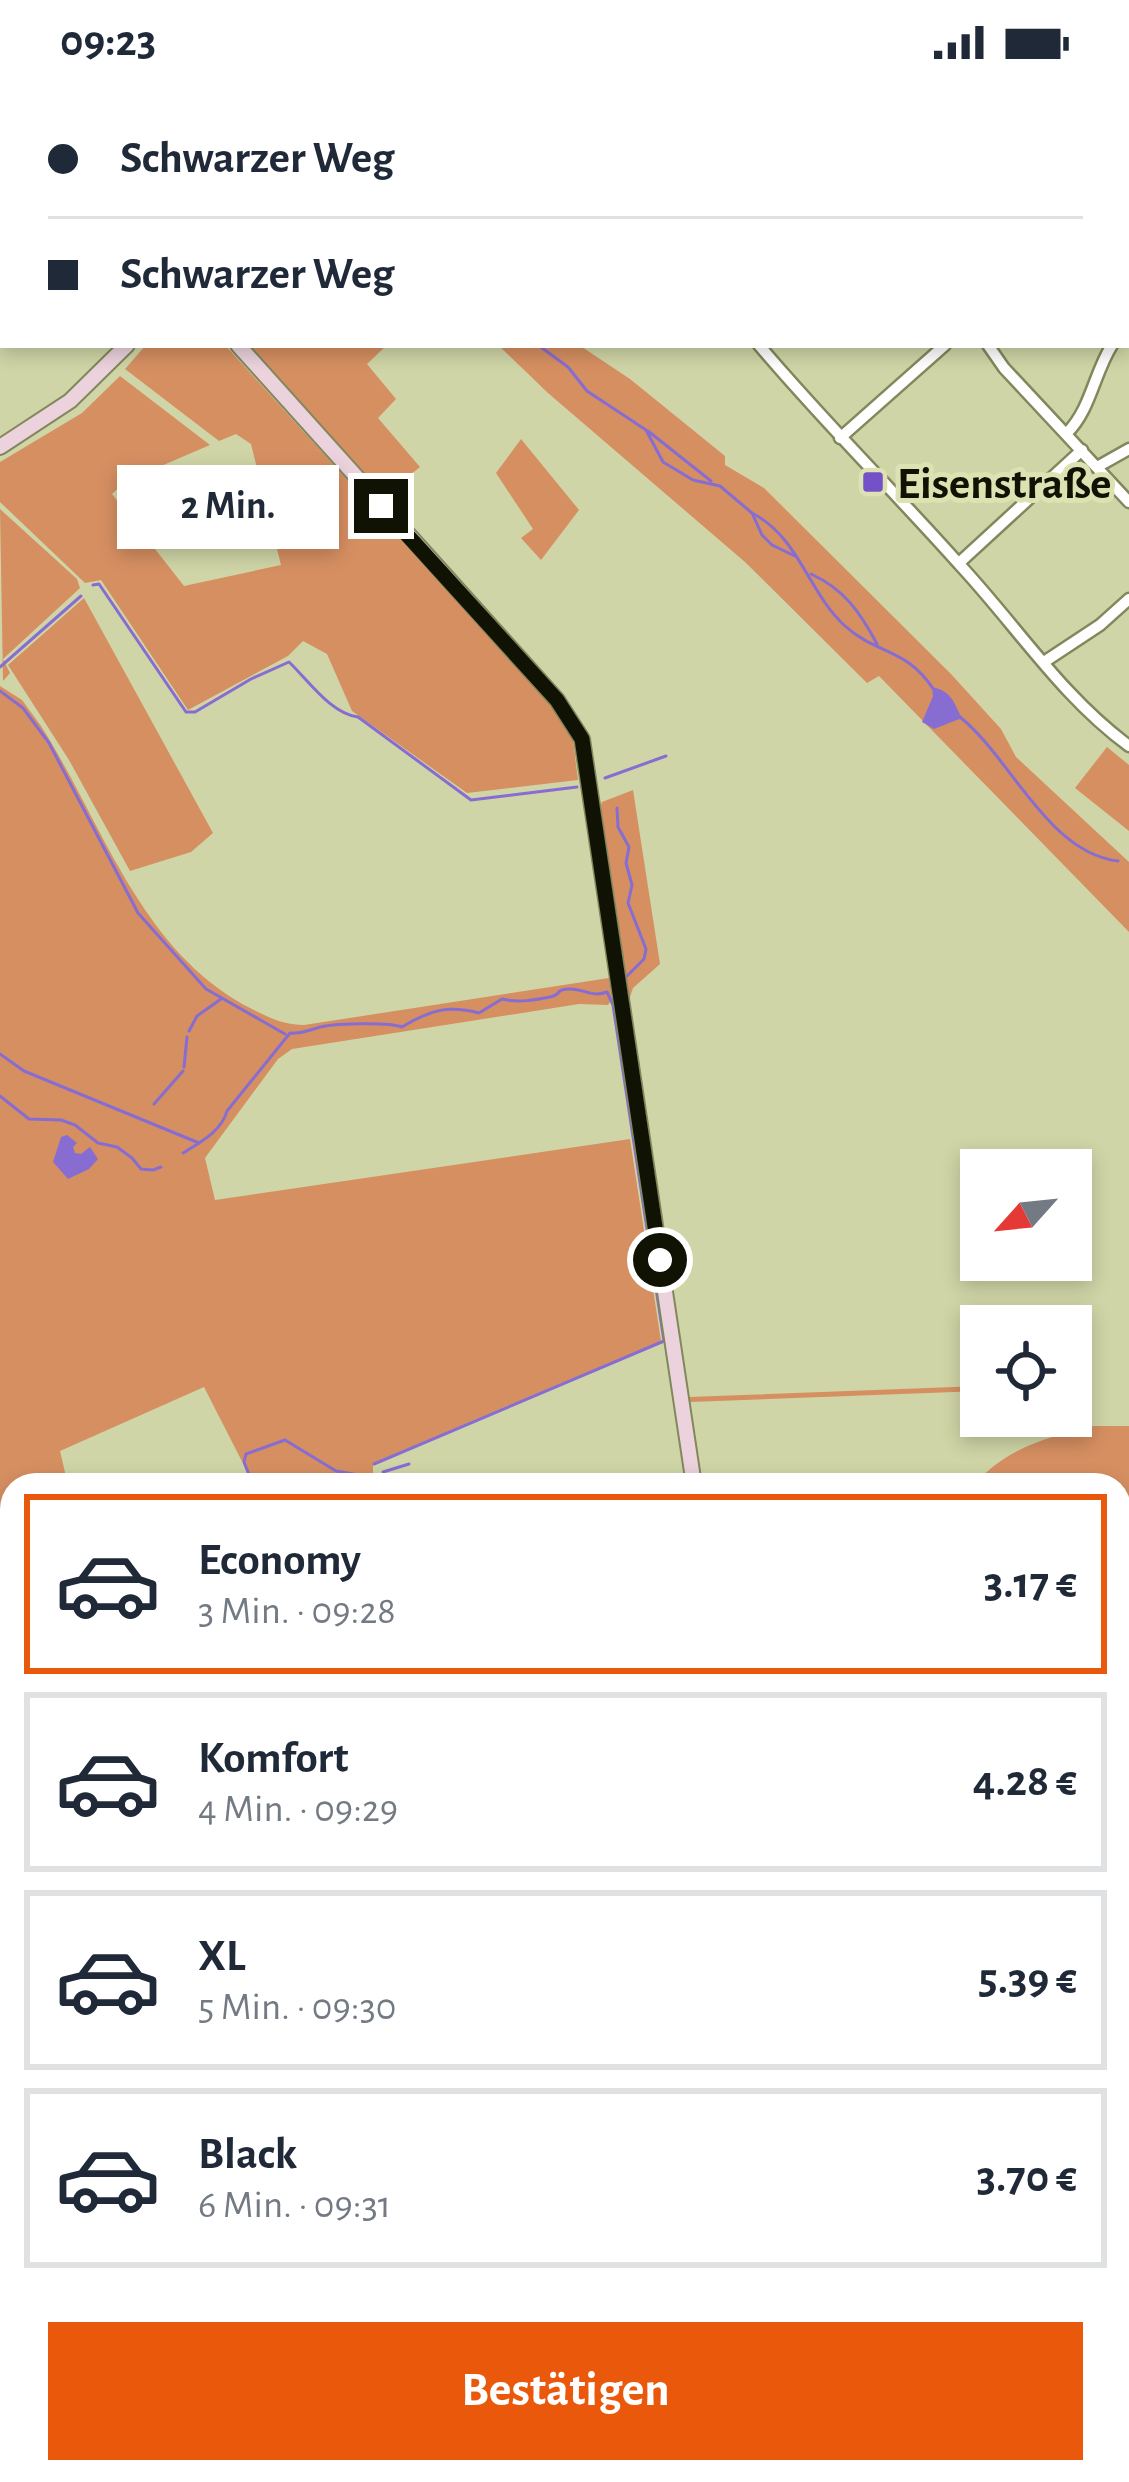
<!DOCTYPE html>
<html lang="de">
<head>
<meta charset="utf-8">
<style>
  :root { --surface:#fff; --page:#f6f6f7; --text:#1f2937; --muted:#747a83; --line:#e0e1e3; --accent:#ea580c }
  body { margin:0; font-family:"Alegreya Sans",sans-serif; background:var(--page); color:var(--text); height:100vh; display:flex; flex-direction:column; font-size:45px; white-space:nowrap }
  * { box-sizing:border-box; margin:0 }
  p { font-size:39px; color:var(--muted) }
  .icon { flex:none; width:66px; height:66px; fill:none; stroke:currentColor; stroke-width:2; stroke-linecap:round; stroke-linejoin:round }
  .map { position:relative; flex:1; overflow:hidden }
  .drawer { position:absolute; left:0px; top:1389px; width:1131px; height:1011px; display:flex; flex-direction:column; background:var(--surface); border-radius:36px 36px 0 0; box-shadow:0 6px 18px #0003 }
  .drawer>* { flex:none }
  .banner { position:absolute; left:0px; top:0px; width:1131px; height:264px; box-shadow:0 6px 18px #0003; display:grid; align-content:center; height:264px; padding:0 48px; background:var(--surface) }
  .needle { width:78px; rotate:243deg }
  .tools { position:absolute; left:960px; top:1065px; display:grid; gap:24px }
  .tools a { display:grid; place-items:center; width:132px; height:132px; border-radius:0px; background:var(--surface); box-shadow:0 6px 18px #0003; font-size:60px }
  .end { position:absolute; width:54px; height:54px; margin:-27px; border:15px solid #101203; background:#fff; box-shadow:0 0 0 6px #fff }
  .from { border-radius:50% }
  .bubble { position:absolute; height:84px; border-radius:0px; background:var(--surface); box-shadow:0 6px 18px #0003; font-size:39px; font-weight:700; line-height:84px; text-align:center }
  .banner b { display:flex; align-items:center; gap:42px; height:114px; font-size:45px }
  .banner b+b { border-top:3px solid var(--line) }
  .banner i { width:30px; height:30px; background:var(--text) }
  ul { padding:21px 0 0; list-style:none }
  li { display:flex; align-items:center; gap:36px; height:180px; margin:0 24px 18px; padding:0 24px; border:6px solid var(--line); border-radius:0px }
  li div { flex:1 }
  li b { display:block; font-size:45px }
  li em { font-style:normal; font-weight:700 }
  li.active { border-color:var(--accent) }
  li>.icon { width:108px; height:108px; stroke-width:1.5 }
  .cta { display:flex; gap:24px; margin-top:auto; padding:24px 48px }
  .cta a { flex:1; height:138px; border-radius:0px; background:var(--accent); color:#fff; font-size:48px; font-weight:700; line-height:138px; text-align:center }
  .status { display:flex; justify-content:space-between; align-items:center; height:84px; padding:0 60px; background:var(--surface); direction:ltr }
  .status svg { height:33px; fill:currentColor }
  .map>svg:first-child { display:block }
  .green { fill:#d68f61 }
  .water { fill:#876dd2 }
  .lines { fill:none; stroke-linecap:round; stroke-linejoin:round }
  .stream { stroke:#876dd2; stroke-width:3 }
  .street-casing { stroke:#82875c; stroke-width:15 }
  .secondary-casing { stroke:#82875c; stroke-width:18 }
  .street { stroke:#fff; stroke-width:10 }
  .secondary { stroke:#ebd2dd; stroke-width:14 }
  .route { stroke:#101203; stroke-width:15 }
  .poi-dot { fill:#7450c9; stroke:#dde2b3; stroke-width:4.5 }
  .labels { text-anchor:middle; stroke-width:10; stroke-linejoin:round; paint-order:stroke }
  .poi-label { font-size:45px; font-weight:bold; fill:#101203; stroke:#dde2b3; text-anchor:start }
</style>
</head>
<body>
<div class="status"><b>09:23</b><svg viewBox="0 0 49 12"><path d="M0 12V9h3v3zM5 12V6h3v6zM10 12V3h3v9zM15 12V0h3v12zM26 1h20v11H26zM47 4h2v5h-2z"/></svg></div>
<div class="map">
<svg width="1129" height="2398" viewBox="0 0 1129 2398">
  <rect width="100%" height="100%" fill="#d0d5a7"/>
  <g class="green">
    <polygon points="146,261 225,261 550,620 573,656 578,696 467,709 352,627 327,570 303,557 288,572 188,626 101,496 85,499 0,418 0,378 82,329 120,292 210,361 126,397 112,410 184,502 281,481 251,360 236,350 219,357 125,285"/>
    <polygon points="245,261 387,261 367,280 396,315 378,334 420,383 382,413"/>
    <polygon points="498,261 579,261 630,295 725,372 725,381 764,404 951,590 1001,645 1016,673 1129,778 1129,848 879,592 867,599 745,478 548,309"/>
    <polygon points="521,355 579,426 541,476 521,454 533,445 496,389"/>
    <polygon points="0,425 77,495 80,504 3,575 10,589 3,597"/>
    <polygon points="84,514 213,749 191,768 130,787 69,676 8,581"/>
    <path d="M0,602L22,616L41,642C104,741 140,868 252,925C270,934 284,941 304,941L609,894L612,915L608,921L579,920L292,965L278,975L205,1074L215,1116L630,1055L661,1257L373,1379V1401H254L204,1303L60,1367L68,1401H12V1453L0,1454Z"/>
    <polygon points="1107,663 1129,681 1129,747 1075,704"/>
    <polygon points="633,706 660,880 633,904 629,916 689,1313 981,1302 981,1307 690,1318 702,1401 698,1401 597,734 602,718"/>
    <path d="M1094,1342H1129V1428L1119,1429V1401H974C1004,1365 1049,1352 1094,1342Z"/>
    <polygon points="0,1637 12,1641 12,2036 0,2028"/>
    <polygon points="490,2388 625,2388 639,2394 640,2398 516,2398"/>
  </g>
  <g class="water">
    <path d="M932,603C953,608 953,618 962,634L934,645L922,638L933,612Z"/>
    <polygon points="67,1051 77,1059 73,1063 75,1069 81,1070 90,1063 98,1075 89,1085 68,1095 53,1078 61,1053"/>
    <polygon points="1119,2000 1129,2006 1129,2398 750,2398 750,2388 1119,2388"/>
  </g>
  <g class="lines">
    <g class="stream">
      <polyline points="538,261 568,283 587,307 646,346 663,378 693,396 720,402 752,429 762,451 772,461 797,473"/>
      <polyline points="648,347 711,397"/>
      <path d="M752,429C800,454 807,507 845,542C877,571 906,563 934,606"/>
      <path d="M811,490C844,505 860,528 877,560"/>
      <path d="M93,501L99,500L186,628H195L251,595L289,578C308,596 331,630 358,633L471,716L577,703"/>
      <polyline points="0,583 81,512"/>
      <polyline points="0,607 23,624 49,659 138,829 206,905 285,950"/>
      <path d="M960,633C1011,674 1048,769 1118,777"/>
      <polyline points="605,694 666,672"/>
      <polyline points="617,724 618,743 629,763 626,779 632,801 628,819 646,865 644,875 627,892"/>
      <polyline points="189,947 197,932 221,915"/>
      <polyline points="0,970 24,987 199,1059"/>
      <polyline points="184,983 187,953"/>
      <polyline points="0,1012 29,1035 61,1036 75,1041 98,1059 117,1063 132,1074 141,1085 153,1086 161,1083"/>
      <polyline points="154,1020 183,987"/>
      <path d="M183,1069C199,1059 222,1047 227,1027L290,949C302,950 306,947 317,944C331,939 389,938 402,943C430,926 448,921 479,929L502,915C518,919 535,916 550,913C563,910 554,906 568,905C584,904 591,914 607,908L613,921L664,1257L374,1380"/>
      <polyline points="383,1388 409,1380"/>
      <polyline points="413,1393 416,1401"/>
      <polyline points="253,1401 244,1378 246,1370 285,1356 336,1387 370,1393"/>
      <polyline points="0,1667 12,1676"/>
      <polyline points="1119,1984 1129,1990"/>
    </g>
    <g class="street-casing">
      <g id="street">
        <polyline points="509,0 511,3"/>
        <polyline points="733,0 736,3"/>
        <polyline points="548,3 551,0"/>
        <polyline points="825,3 829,0"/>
        <polyline points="914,3 914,0"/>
        <polyline points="1127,3 1128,0"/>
        <polyline points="1128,168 1129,169"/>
        <polyline points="1128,237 1129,236"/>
        <path d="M759,261C823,337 893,406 959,480C1016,541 1061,612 1129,662"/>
        <polyline points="988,261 1004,284 1129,418"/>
        <path d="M1067,349C1091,325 1094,289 1112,261"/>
        <polyline points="840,354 945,261"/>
        <polyline points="1097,383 1129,365"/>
        <polyline points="959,479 1082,366"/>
        <polyline points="1044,578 1100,541 1129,515"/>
        <polyline points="1119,1497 1129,1496"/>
      </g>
    </g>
    <g class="secondary-casing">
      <g id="secondary">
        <polyline points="41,0 47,3"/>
        <polyline points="334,3 337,0"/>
        <polyline points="238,261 557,616 582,655 694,1401"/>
        <polyline points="0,363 70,317 127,261"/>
        <polyline points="715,2398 715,2388"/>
      </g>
    </g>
    <use href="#street" class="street"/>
    <use href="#secondary" class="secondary"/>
  </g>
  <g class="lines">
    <polyline class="route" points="381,422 557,616 582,655 660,1176"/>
  </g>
  <rect class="poi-dot" x="861" y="386" width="24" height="24" rx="6"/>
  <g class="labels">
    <g class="poi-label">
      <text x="897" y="414">Eisenstraße</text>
    </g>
  </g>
</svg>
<div class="tools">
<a><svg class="needle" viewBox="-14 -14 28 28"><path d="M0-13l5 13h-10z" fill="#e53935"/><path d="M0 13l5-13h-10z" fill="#747a83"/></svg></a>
<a><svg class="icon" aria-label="locate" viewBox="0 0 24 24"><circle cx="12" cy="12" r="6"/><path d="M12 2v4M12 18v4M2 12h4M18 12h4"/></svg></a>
</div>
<i class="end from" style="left:660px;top:1176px"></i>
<i class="end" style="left:381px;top:422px"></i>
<div class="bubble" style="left:117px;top:381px;width:222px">2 Min.</div>
<div class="banner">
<b><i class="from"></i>Schwarzer Weg</b>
<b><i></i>Schwarzer Weg</b>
</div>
<section class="drawer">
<ul>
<li class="active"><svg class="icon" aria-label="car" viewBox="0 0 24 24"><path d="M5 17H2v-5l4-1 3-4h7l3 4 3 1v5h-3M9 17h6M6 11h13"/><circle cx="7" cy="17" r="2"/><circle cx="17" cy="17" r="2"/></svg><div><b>Economy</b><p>3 Min. · 09:28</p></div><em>3.17 €</em></li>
<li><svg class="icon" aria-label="car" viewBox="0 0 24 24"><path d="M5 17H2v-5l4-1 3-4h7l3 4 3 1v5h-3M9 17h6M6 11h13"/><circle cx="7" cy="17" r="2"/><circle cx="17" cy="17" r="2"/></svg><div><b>Komfort</b><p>4 Min. · 09:29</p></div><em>4.28 €</em></li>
<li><svg class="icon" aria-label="car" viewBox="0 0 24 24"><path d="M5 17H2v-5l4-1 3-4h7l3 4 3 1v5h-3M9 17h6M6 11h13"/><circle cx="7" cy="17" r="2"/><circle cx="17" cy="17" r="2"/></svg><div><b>XL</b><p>5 Min. · 09:30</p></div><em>5.39 €</em></li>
<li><svg class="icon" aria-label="car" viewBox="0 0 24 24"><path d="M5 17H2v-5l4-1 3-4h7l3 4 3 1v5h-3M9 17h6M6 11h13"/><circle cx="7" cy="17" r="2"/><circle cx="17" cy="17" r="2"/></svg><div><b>Black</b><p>6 Min. · 09:31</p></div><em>3.70 €</em></li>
</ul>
<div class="cta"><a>Bestätigen</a></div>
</section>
</div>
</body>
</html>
